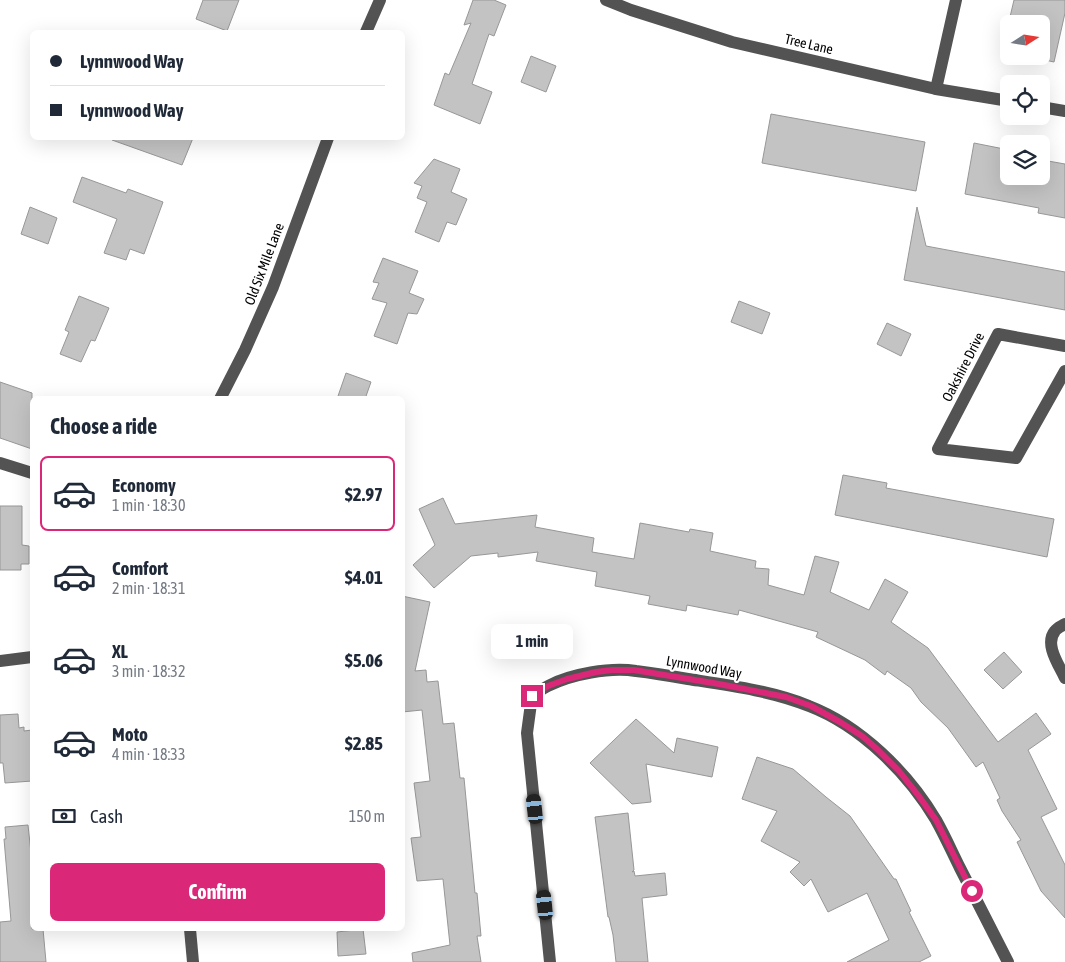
<!DOCTYPE html>
<html lang="en">
<head>
<meta charset="utf-8">
<style>
  :root { --surface:#fff; --page:#f6f6f7; --text:#1f2937; --muted:#747a83; --line:#e0e1e3; --accent:#db2777 }
  body { margin:0; font-family:"Asap Condensed",sans-serif; background:var(--page); color:var(--text); height:100vh; display:flex; flex-direction:column; font-size:19px; white-space:nowrap }
  * { box-sizing:border-box; margin:0 }
  p { font-size:16px; color:var(--muted) }
  .icon { flex:none; width:28px; height:28px; fill:none; stroke:currentColor; stroke-width:2; stroke-linecap:round; stroke-linejoin:round }
  .map { position:relative; flex:1; overflow:hidden }
  .drawer { position:absolute; left:30px; top:396px; width:375px; height:535px; display:flex; flex-direction:column; background:var(--surface); border-radius:8px; box-shadow:0 5px 20px #0002 }
  .drawer>* { flex:none }
  .banner { position:absolute; left:30px; top:30px; width:375px; height:110px; border-radius:8px; box-shadow:0 5px 20px #0002; display:grid; align-content:center; height:110px; padding:0 20px; background:var(--surface) }
  .needle { width:32px; rotate:78deg }
  .buttons { position:absolute; left:1000px; top:15px; display:grid; gap:10px }
  .buttons a { display:grid; place-items:center; width:50px; height:50px; border-radius:8px; background:var(--surface); box-shadow:0 5px 20px #0002; font-size:25px }
  .end { position:absolute; width:22px; height:22px; margin:-11px; border:6px solid #db2777; background:#fff; box-shadow:0 0 0 2px #fff }
  .from { border-radius:50% }
  .bubble { position:absolute; height:35px; border-radius:8px; background:var(--surface); box-shadow:0 5px 20px #0002; font-size:16px; font-weight:700; line-height:35px; text-align:center }
  .car { position:absolute; width:15px; height:30px; margin:-15px -8px; border-radius:6px; box-shadow:0 0 4px 1px #0007; background:linear-gradient(#222 24%,#8ab4d8 0 40%,#222 0 76%,#8ab4d8 0 86%,#222 0) }
  .banner b { display:flex; align-items:center; gap:18px; height:48px; font-size:19px }
  .banner b+b { border-top:1px solid var(--line) }
  .banner i { width:12px; height:12px; background:var(--text) }
  ul { padding:0; list-style:none }
  li { display:flex; align-items:center; gap:15px; height:75px; margin:0 10px 8px; padding:0 10px; border:2px solid transparent; border-radius:8px }
  li div { flex:1 }
  li b { display:block; font-size:19px }
  li em { font-style:normal; font-weight:700 }
  li.selected { border-color:var(--accent) }
  li>.icon { width:45px; height:45px; stroke-width:1.5 }
  h2 { padding:0 20px; font-size:22px; line-height:60px }
  .pay { display:flex; align-items:center; gap:12px; height:55px; padding:0 20px; font-size:19px }
  .pay p { margin-inline-start:auto }
  .action { display:flex; gap:10px; margin-top:auto; padding:10px 20px }
  .action a { flex:1; height:58px; border-radius:8px; background:var(--accent); color:#fff; font-size:20px; font-weight:700; line-height:58px; text-align:center }
  .map>svg:first-child { display:block }
  .building { fill:#c3c3c3; stroke:#979797 }
  .lines { fill:none; stroke-linecap:round; stroke-linejoin:round }
  .minor { stroke:#535353; stroke-width:12 }
  .route { stroke:#db2777; stroke-width:6 }
  .labels { text-anchor:middle; stroke-width:4.5; stroke-linejoin:round; paint-order:stroke }
  .street-label { font-size:14px; fill:#000; stroke:#fff }
</style>
</head>
<body>
<div class="map">
<svg width="1065" height="962" viewBox="0 0 1065 962">
  <rect width="100%" height="100%" fill="#fff"/>
  <g class="building">
    <polygon points="203,0 239,0 227,31 196,19"/>
    <polygon points="473,0 494,0 506,5 494,36 489,34 472,84 492,92 480,124 434,105 445,73 449,75 471,23 464,25"/>
    <polygon points="1014,0 1065,0 1065,13 1054,62 1027,56 1041,56 1041,24 1009,24 1009,52 1002,51"/>
    <polygon points="531,56 556,66 546,92 521,82"/>
    <polygon points="771,114 925,142 916,191 762,163"/>
    <polygon points="112,138 193,138 182,165 112,140"/>
    <polygon points="974,143 1009,150 1009,176 1041,176 1041,156 1049,157 1048,161 1065,164 1065,218 1038,213 1039,208 965,194"/>
    <polygon points="434,159 460,169 451,192 467,199 456,225 447,222 439,242 415,232 427,202 417,198 422,186 414,183"/>
    <polygon points="82,177 126,193 128,189 163,202 144,254 130,249 126,260 104,253 117,219 73,202"/>
    <polygon points="30,207 57,218 48,244 21,234"/>
    <polygon points="917,207 926,246 1065,272 1065,310 904,280"/>
    <polygon points="383,258 418,271 409,293 424,299 417,314 408,313 397,344 374,336 387,303 372,299 379,283 373,282"/>
    <polygon points="79,296 109,308 95,341 91,340 81,362 60,354 69,332 65,330"/>
    <polygon points="739,301 770,313 762,334 731,322"/>
    <polygon points="887,323 911,334 901,356 877,344"/>
    <polygon points="346,373 371,382 365,399 337,399"/>
    <polygon points="0,382 32,393 32,449 0,438"/>
    <polygon points="843,475 887,483 886,488 1054,519 1047,557 835,515"/>
    <polygon points="443,498 455,524 537,515 535,527 594,538 592,552 634,559 640,523 689,532 690,529 713,533 710,551 756,561 755,568 769,569 768,585 804,595 815,556 839,562 830,592 869,610 885,579 908,592 891,622 928,648 998,742 1036,713 1051,734 1028,750 1057,809 1041,817 1065,865 1065,918 1041,891 1017,842 1021,840 1002,811 997,800 1000,798 983,762 976,767 948,728 921,702 911,688 887,671 885,675 865,660 816,637 818,632 739,610 738,615 687,605 686,611 648,604 650,596 595,586 597,572 536,561 538,552 498,557 498,553 471,556 434,588 413,565 435,545 419,509"/>
    <polygon points="0,506 22,506 22,545 29,546 29,564 21,564 21,570 0,570"/>
    <polygon points="402,596 430,602 415,671 426,670 427,682 438,681 443,724 454,723 460,778 464,778 475,893 477,893 481,936 477,936 481,962 413,962 412,953 450,945 443,879 417,881 411,838 421,837 414,783 430,781 422,710 402,712"/>
    <polygon points="1004,652 1022,672 1003,689 984,670"/>
    <polygon points="18,714 19,728 24,727 24,731 32,730 32,781 5,783 3,763 0,763 0,715"/>
    <polygon points="636,719 674,753 677,738 718,747 712,777 646,764 651,802 632,804 590,763"/>
    <polygon points="757,757 793,769 826,797 850,816 894,879 896,879 911,911 909,912 931,956 919,962 847,962 889,940 867,893 828,912 811,879 804,886 790,872 800,862 761,841 777,811 742,799"/>
    <polygon points="628,813 634,870 632,872 634,871 635,876 665,873 667,895 642,898 648,962 616,962 613,935 609,917 608,917 595,817"/>
    <polygon points="28,825 31,853 32,852 32,929 43,929 46,962 0,962 0,922 11,921 4,839 6,839 5,827"/>
    <polygon points="363,929 366,954 338,956 337,932"/>
  </g>
  <g class="lines">
    <g class="minor">
      <polyline points="606,0 631,10 732,42 936,89 1009,101"/>
      <polyline points="366,32 380,0"/>
      <polyline points="936,89 956,0"/>
      <polyline points="1041,107 1065,111"/>
      <polyline points="1065,346 998,334 938,449 1016,458 1065,371"/>
      <polyline points="220,399 245,350 273,287 328,138"/>
      <polyline points="0,463 32,473"/>
      <path d="M1065,624C1062,626 1057,628 1055,631C1044,644 1059,665 1065,678"/>
      <polyline points="0,661 32,657"/>
      <polyline points="190,929 193,962"/>
      <path d="M550,962L527,733L532,696C537,693 542,689 548,686C571,674 610,667 636,671C653,673 671,676 688,679C727,685 773,691 809,706C861,726 908,773 936,820C945,836 952,852 960,868C976,899 992,931 1008,962"/>
    </g>
  </g>
  <g class="lines">
    <polyline class="route" points="532,696 548,686 567,679 596,672 612,670 634,670 719,684 786,697 811,706 840,722 862,736 877,749 899,771 918,795 936,820 972,891"/>
  </g>
  <g class="labels">
    <g class="street-label">
      <text transform="translate(809 44) rotate(13)" y="5">Tree Lane</text>
      <text transform="translate(264 264) rotate(-69)" y="5">Old Six Mile Lane</text>
      <text transform="translate(963 367) rotate(-63)" y="5">Oakshire Drive</text>
      <text transform="translate(704 667) rotate(10)" y="5">Lynnwood Way</text>
    </g>
  </g>
</svg>
<div class="buttons">
<a><svg class="needle" viewBox="-14 -14 28 28"><path d="M0-13l5 13h-10z" fill="#e53935"/><path d="M0 13l5-13h-10z" fill="#747a83"/></svg></a>
<a><svg class="icon" aria-label="locate" viewBox="0 0 24 24"><circle cx="12" cy="12" r="6"/><path d="M12 2v4M12 18v4M2 12h4M18 12h4"/></svg></a>
<a><svg class="icon" aria-label="layers" viewBox="0 0 24 24"><path d="M12 4l9 5-9 5-9-5zM3 14l9 5 9-5"/></svg></a>
</div>
<i class="end from" style="left:972px;top:891px"></i>
<i class="end" style="left:532px;top:696px"></i>
<div class="bubble" style="left:491px;top:624px;width:82px">1 min</div>
<i class="car" style="left:535px;top:809px;rotate:354deg"></i>
<i class="car" style="left:545px;top:905px;rotate:354deg"></i>
<div class="banner">
<b><i class="from"></i>Lynnwood Way</b>
<b><i></i>Lynnwood Way</b>
</div>
<section class="drawer">
<h2>Choose a ride</h2>
<ul>
<li class="selected"><svg class="icon" aria-label="car" viewBox="0 0 24 24"><path d="M5 17H2v-5l4-1 3-4h7l3 4 3 1v5h-3M9 17h6M6 11h13"/><circle cx="7" cy="17" r="2"/><circle cx="17" cy="17" r="2"/></svg><div><b>Economy</b><p>1 min · 18:30</p></div><em>$2.97</em></li>
<li><svg class="icon" aria-label="car" viewBox="0 0 24 24"><path d="M5 17H2v-5l4-1 3-4h7l3 4 3 1v5h-3M9 17h6M6 11h13"/><circle cx="7" cy="17" r="2"/><circle cx="17" cy="17" r="2"/></svg><div><b>Comfort</b><p>2 min · 18:31</p></div><em>$4.01</em></li>
<li><svg class="icon" aria-label="car" viewBox="0 0 24 24"><path d="M5 17H2v-5l4-1 3-4h7l3 4 3 1v5h-3M9 17h6M6 11h13"/><circle cx="7" cy="17" r="2"/><circle cx="17" cy="17" r="2"/></svg><div><b>XL</b><p>3 min · 18:32</p></div><em>$5.06</em></li>
<li><svg class="icon" aria-label="car" viewBox="0 0 24 24"><path d="M5 17H2v-5l4-1 3-4h7l3 4 3 1v5h-3M9 17h6M6 11h13"/><circle cx="7" cy="17" r="2"/><circle cx="17" cy="17" r="2"/></svg><div><b>Moto</b><p>4 min · 18:33</p></div><em>$2.85</em></li>
</ul>
<div class="pay"><svg class="icon" aria-label="cash" viewBox="0 0 24 24"><path d="M3 7h18v10H3z"/><circle cx="12" cy="12" r="2"/></svg>Cash<p>150 m</p></div>
<div class="action"><a>Confirm</a></div>
</section>
</div>
</body>
</html>
